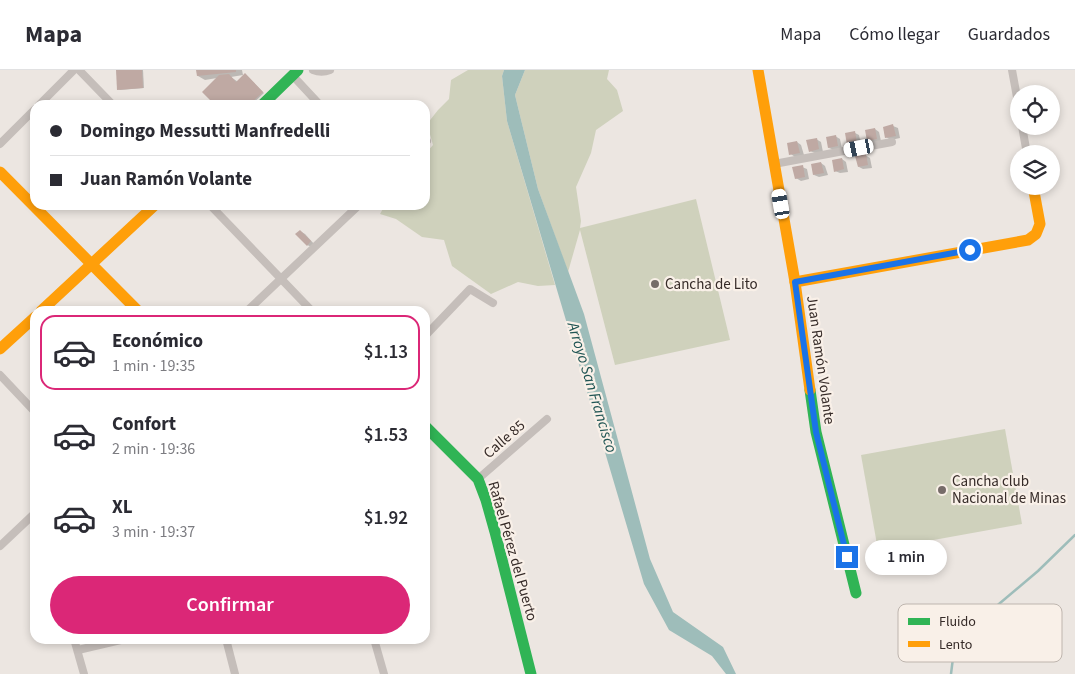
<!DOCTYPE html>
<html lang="es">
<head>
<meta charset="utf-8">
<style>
  :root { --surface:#fff; --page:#f7f7f7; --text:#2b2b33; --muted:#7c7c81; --line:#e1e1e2; --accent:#db2777 }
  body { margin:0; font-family:"Source Sans 3",sans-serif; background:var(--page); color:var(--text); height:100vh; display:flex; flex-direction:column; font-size:19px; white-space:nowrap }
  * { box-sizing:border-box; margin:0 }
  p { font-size:16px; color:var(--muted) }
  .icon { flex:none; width:28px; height:28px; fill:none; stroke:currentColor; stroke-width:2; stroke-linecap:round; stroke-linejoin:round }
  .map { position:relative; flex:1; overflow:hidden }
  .panel { position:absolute; left:30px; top:236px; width:400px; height:338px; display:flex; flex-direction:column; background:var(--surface); border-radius:15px; box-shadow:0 2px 8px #0003 }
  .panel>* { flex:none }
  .top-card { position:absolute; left:30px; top:30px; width:400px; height:110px; border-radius:15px; box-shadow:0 2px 8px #0003; display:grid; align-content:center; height:110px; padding:0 20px; background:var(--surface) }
  .controls { position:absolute; left:1010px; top:15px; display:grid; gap:10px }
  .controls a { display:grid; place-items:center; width:50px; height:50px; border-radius:50%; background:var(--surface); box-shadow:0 2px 8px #0003; font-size:25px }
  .end { position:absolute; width:22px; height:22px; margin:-11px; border:6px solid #1a73e8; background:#fff; box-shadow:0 0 0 2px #fff }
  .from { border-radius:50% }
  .bubble { position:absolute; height:35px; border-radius:18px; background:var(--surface); box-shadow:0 2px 8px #0003; font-size:16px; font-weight:600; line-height:35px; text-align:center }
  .car { position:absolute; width:15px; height:30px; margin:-15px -8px; border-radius:6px; box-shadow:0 0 4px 1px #0007; background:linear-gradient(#fff 24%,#345 0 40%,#fff 0 76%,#345 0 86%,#fff 0) }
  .top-card b { display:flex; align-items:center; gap:18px; height:48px; font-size:19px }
  .top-card b+b { border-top:1px solid var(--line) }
  .top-card i { width:12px; height:12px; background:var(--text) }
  ul { padding:9px 0 0; list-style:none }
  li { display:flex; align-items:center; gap:15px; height:75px; margin:0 10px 8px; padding:0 10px; border:2px solid transparent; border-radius:15px }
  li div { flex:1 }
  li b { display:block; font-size:19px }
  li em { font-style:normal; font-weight:600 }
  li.active { border-color:var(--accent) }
  li>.icon { width:45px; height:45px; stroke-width:1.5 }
  .cta { display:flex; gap:10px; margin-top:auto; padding:10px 20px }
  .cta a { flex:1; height:58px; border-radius:30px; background:var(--accent); color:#fff; font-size:20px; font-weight:600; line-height:58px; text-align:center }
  header { display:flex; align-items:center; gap:30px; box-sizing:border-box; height:70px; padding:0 25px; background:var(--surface); border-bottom:1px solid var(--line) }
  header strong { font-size:24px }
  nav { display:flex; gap:28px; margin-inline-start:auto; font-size:18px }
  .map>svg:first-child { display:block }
  .green { fill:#cfd1bc }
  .water { fill:#9ebdba }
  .shadow { fill:#0003 }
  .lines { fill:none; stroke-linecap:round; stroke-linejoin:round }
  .stream { stroke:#9ebdba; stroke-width:2.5 }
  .building { fill:#bfa9a3 }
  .street { stroke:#c5beba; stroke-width:8 }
  .fast { stroke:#30b455; stroke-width:11 }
  .slow { stroke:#ff9f0a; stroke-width:11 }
  .route { stroke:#1a73e8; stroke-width:6 }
  .poi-dot { fill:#766c69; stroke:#f9f0e8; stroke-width:2 }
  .labels { text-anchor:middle; stroke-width:4.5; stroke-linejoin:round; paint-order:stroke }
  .poi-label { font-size:15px; fill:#362b28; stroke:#f9f0e8; text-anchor:start }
  .street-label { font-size:15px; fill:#362b28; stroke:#f9f0e8 }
  .water-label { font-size:16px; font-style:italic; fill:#205554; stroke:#f9f0e8 }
  .key { fill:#f9f0e8; stroke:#beb5ae; stroke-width:1 }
  .key-label { font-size:14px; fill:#362b28 }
</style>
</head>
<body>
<header>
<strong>Mapa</strong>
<nav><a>Mapa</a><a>Cómo llegar</a><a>Guardados</a></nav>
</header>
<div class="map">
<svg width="1075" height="604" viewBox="0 0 1075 604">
  <rect width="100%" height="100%" fill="#ece6e1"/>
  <g class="green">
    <polygon points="468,0 504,0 502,6 507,51 555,215 538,216 518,212 491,224 452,196 444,170 422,167 396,149 380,144 385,135 425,135 425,84 433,75 427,54 438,40 449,29 451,10"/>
    <polygon points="525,0 609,0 607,9 617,20 623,41 596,60 591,83 576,117 581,151 580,158 696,129 730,270 615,295 580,160 568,202 538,119 515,25"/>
    <polygon points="1005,359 1022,454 878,480 861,385"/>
  </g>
  <polygon class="water" points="504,0 525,0 515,25 538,119 584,244 650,489 673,542 723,577 736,604 726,604 712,586 669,560 644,514 507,51 502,6"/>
  <g class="shadow">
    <polygon points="117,0 143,0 144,18 120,20 118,19"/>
    <polygon points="197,0 242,0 243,5 231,7 238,12 247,6 264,23 251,35 216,35 217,8 205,10 198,6"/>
    <polygon points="893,56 898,58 900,68 891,70 886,67"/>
    <polygon points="875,59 879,62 881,71 873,73 868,70"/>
    <polygon points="855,63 859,65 861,75 853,77 848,74"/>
    <polygon points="835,66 840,69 842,79 834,80 829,78"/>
    <polygon points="816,69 821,72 823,82 815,83 810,81"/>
    <polygon points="797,72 801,75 804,85 795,87 791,84"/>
    <polygon points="865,85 870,88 872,98 863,99 859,97"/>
    <polygon points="842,89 846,92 848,102 840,103 835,101"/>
    <polygon points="821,93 825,96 828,105 819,107 814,105"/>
    <polygon points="802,97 807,99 809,109 801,111 796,108"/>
    <polygon points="300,161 305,164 315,175 312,177 307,175"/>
  </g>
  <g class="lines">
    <polyline class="stream" points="951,604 954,580 993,539 1038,501 1075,465"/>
  </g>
  <g class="building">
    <polygon points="116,0 142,0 143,18 117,20"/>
    <polygon points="196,0 236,0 236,2 197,6"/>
    <polygon points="245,3 263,22 249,35 213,35 214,34 202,22 219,5 229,4 236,12"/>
    <polygon points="893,54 896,66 885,68 883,57"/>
    <polygon points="875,58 877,69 867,71 865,60"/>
    <polygon points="855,61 857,73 847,75 845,63"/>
    <polygon points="836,65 838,76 828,78 826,67"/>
    <polygon points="817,68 819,79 809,82 806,70"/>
    <polygon points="797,71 800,83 789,85 787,73"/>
    <polygon points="866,84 868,95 858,97 855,86"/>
    <polygon points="842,88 844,99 834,102 832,90"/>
    <polygon points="821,92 824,103 813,105 811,94"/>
    <polygon points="803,95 805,107 795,109 792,97"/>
    <polygon points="300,160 311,171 307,176 295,164"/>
  </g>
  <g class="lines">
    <g class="street">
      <polyline points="79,0 113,35"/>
      <path d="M313,0C318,2 325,2 330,0"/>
      <polyline points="1012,0 1019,38"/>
      <polyline points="293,6 320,35"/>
      <polyline points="39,35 74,0"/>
      <polyline points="1022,56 1027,84"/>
      <polyline points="425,73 427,71"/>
      <polyline points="0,74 35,39"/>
      <polyline points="774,94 892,72"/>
      <polyline points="210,135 312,241"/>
      <polyline points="247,241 359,135"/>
      <polyline points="425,266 470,219 493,233"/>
      <polyline points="0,305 35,342"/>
      <polyline points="478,409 547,349"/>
      <polyline points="0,476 35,443"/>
      <polyline points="74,569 84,604"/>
      <polyline points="226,569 235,604"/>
      <polyline points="374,569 384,604"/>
      <polyline points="78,580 125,569"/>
    </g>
    <g class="fast">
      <polyline points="262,35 298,0"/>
      <polyline points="810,320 816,362 856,523"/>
      <polyline points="425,356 478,409 486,430 495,462 531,604"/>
    </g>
    <g class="slow">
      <polyline points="758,0 795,212 810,320"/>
      <polyline points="0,102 138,241"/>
      <polyline points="795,212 1028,170 1036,164 1040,154 1033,116"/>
      <polyline points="41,241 155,135"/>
      <polyline points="0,279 35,247"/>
    </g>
  </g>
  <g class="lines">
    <polyline class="route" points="847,487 816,362 795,212 970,180"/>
  </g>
  <g class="poi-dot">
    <circle cx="655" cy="214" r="5"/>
    <circle cx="942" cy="420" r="5"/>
  </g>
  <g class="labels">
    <g class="poi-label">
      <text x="665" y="219">Cancha de Lito</text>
      <text x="952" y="416">Cancha club<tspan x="952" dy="17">Nacional de Minas</tspan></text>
    </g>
    <g class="street-label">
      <text transform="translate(821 290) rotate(82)" y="5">Juan Ramón Volante</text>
      <text transform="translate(504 369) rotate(-41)" y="5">Calle 85</text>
      <text transform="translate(513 481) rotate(74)" y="5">Rafael Pérez del Puerto</text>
    </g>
    <g class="water-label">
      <text transform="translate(593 317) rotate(73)" y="6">Arroyo San Francisco</text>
    </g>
  </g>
  <rect x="898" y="534" width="164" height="58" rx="8" class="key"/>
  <rect x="908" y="548" width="22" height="7" fill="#30b455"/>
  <rect x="908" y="571" width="22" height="6" fill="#ff9f0a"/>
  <g class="key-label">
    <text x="939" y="556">Fluido</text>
    <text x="939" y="579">Lento</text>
  </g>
</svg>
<div class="controls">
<a><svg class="icon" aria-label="locate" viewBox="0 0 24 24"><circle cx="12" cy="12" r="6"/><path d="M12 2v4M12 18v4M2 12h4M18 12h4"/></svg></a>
<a><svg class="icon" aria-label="layers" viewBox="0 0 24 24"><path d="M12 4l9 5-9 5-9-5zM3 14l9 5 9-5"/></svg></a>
</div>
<i class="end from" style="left:970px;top:180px"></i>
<i class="end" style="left:847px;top:487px"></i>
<div class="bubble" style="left:865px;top:470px;width:82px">1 min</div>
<i class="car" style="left:859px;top:78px;rotate:259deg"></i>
<i class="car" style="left:781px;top:134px;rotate:350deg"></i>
<div class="top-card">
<b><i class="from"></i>Domingo Messutti Manfredelli</b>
<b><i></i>Juan Ramón Volante</b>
</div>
<section class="panel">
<ul>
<li class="active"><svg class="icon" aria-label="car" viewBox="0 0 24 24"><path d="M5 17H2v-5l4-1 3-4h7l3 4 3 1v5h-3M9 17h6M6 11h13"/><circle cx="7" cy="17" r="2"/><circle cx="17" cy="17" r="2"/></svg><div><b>Económico</b><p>1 min · 19:35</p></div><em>$1.13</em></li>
<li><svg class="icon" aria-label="car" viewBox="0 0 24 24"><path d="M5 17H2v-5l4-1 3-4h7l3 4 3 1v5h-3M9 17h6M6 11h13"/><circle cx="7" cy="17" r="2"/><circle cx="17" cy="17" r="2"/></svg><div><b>Confort</b><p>2 min · 19:36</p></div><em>$1.53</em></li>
<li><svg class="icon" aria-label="car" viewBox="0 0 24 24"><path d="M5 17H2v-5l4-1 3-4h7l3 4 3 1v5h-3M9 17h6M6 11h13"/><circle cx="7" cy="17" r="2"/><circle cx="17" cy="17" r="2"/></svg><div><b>XL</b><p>3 min · 19:37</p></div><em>$1.92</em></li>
</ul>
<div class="cta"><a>Confirmar</a></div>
</section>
</div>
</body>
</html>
